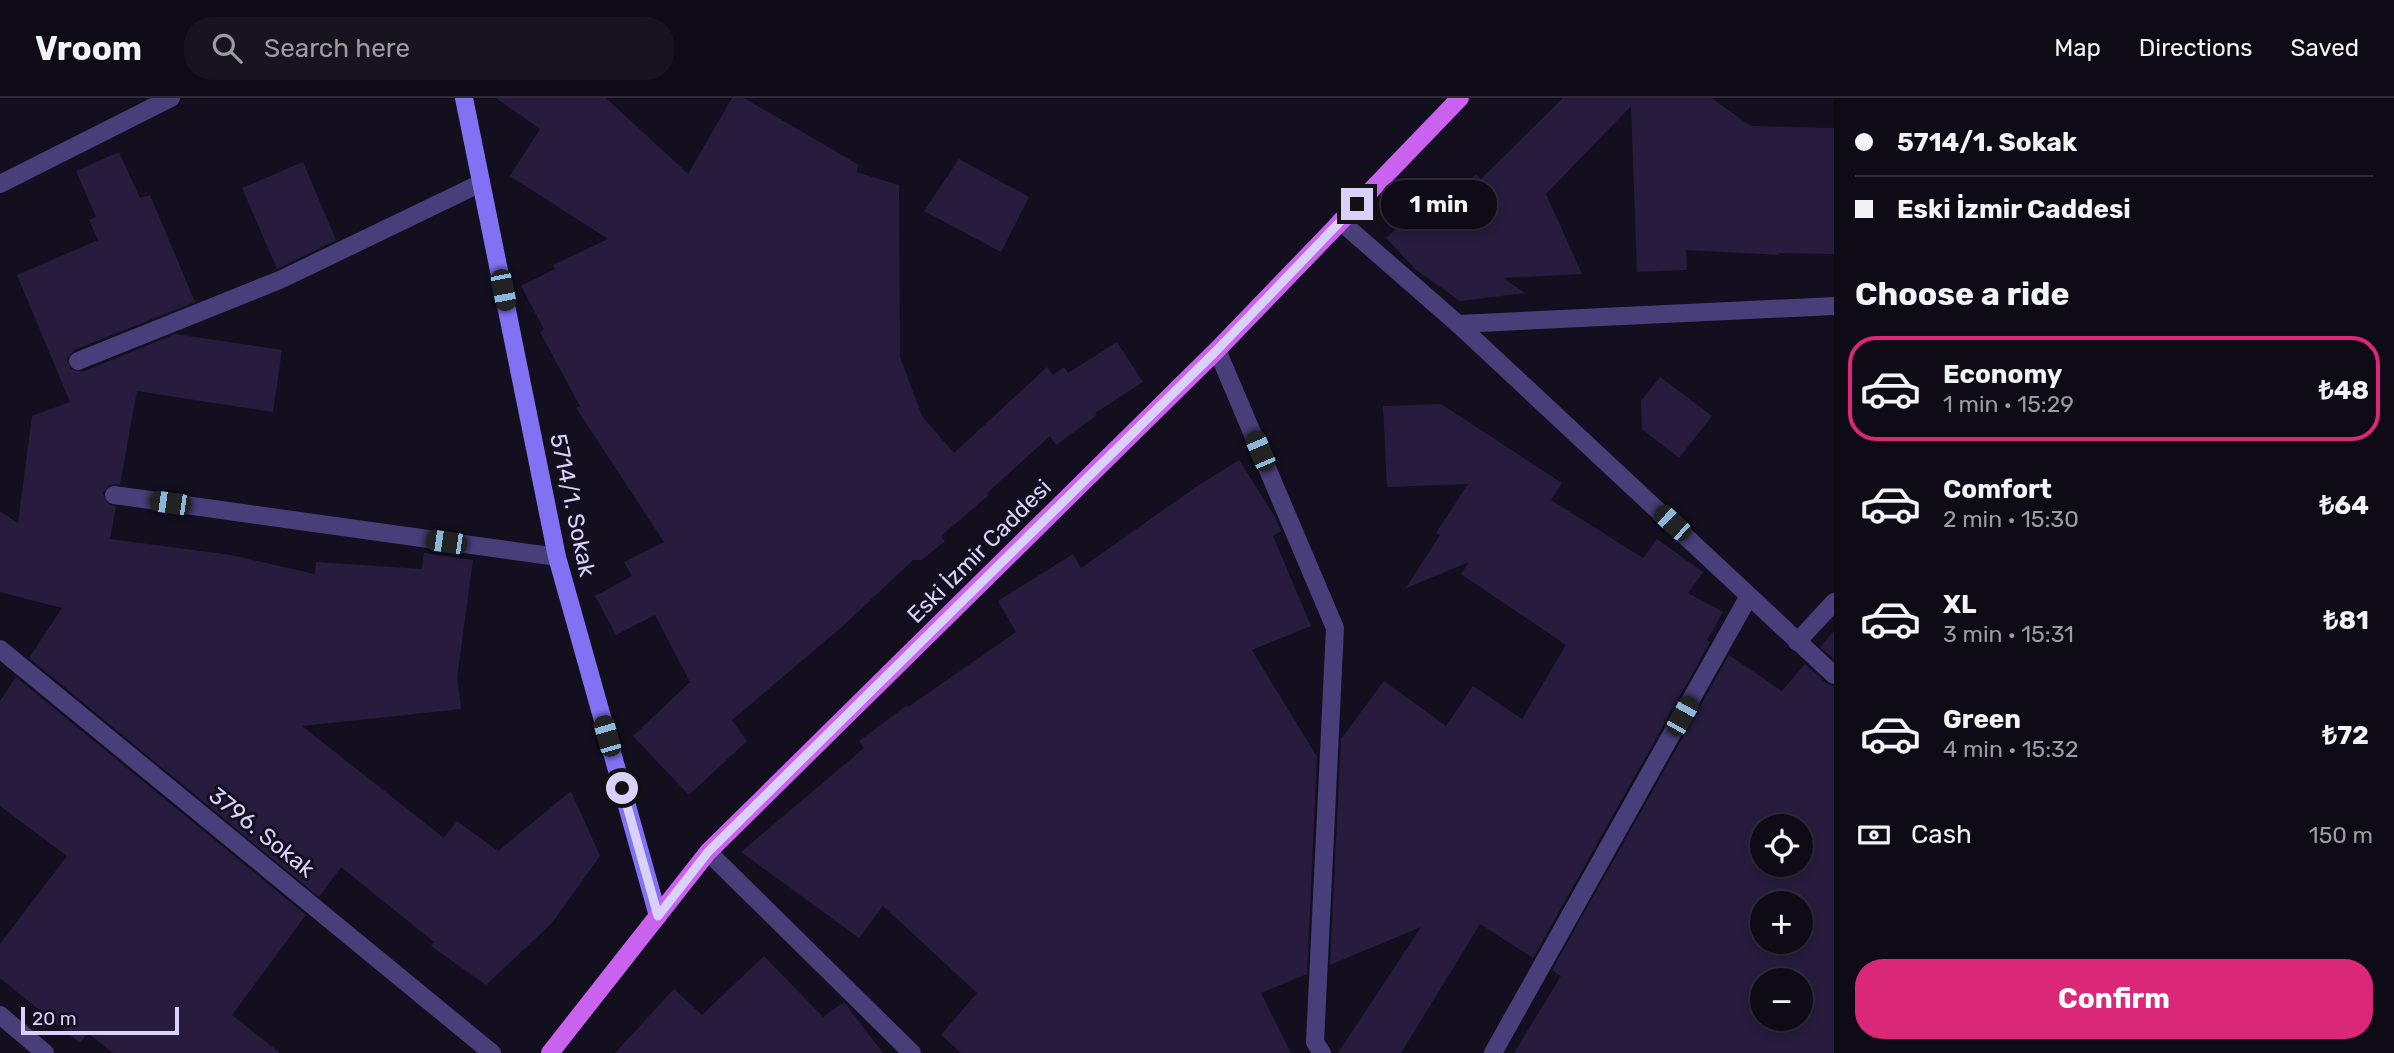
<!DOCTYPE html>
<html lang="en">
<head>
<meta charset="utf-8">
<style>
  :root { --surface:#0e0b17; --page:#171420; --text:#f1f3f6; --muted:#9b9ba1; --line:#2e2b36; --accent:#db2777 }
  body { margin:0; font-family:Rubik,sans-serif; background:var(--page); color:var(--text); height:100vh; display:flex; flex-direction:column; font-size:26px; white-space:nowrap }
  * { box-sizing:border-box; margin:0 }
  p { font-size:23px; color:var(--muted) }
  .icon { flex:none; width:38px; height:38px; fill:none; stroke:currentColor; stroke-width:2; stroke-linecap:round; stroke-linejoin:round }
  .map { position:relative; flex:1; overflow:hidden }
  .side { display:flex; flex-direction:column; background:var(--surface); width:560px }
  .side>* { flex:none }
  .guide { display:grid; align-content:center; height:154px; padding:0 21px; background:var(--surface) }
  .buttons { position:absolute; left:1750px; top:716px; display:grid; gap:14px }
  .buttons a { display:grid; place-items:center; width:63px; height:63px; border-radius:50%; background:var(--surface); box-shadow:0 4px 10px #0003,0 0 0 2px var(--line); font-size:35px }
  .scale { position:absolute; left:21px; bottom:18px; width:158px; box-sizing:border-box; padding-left:7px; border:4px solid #dad1fb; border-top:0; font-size:19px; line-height:24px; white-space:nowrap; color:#dad1fb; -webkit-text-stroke:5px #130f1f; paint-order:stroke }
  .end { position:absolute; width:32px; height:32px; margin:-16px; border:9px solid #dad1fb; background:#111; box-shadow:0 0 0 4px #111 }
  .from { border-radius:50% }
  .bubble { position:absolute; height:49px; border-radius:24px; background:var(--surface); box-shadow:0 4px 10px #0003,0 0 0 2px var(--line); font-size:23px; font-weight:700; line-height:49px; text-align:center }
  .car { position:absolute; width:21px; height:42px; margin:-21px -10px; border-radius:9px; box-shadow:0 0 5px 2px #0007; background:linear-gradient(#222 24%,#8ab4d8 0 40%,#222 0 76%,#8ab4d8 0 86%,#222 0) }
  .guide b { display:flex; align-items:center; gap:24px; height:66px; font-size:26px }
  .guide b+b { border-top:2px solid var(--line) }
  .guide i { width:18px; height:18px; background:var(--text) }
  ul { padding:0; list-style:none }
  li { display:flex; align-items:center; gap:21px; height:105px; margin:0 14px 10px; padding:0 7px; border:4px solid transparent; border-radius:28px }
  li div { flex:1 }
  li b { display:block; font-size:26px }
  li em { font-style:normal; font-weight:700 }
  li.current { border-color:var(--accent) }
  li>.icon { width:63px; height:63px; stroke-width:1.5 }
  h2 { padding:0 21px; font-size:32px; line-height:84px }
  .pay { display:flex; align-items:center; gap:18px; height:77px; padding:0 21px; font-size:26px }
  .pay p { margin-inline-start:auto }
  .primary-button { display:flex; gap:14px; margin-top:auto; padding:14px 21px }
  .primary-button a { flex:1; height:80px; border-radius:28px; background:var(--accent); color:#fff; font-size:28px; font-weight:700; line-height:80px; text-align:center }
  header { display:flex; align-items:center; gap:42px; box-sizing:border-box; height:98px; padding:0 35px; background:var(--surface); border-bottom:2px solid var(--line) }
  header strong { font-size:33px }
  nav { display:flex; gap:38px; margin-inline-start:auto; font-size:24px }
  .search { width:490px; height:63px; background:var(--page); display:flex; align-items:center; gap:18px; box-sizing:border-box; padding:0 24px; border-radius:28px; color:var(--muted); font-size:26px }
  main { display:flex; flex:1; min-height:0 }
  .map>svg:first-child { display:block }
  .building { fill:#271c3e; fill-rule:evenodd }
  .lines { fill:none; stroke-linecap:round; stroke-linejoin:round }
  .lane { stroke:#473e7a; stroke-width:18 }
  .street { stroke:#473e7a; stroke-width:18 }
  .secondary { stroke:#8271f2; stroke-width:18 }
  .primary { stroke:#ca62f0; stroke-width:18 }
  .route { stroke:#dad1fb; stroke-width:9 }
  .labels { text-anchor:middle; stroke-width:6; stroke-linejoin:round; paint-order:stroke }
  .street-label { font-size:23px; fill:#dad1fb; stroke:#130f1f }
</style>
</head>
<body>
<header>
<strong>Vroom</strong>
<div class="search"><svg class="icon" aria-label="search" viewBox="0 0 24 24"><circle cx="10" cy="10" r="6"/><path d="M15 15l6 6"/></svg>Search here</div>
<nav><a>Map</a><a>Directions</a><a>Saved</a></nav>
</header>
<main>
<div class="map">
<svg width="1834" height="955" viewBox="0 0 1834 955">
  <rect width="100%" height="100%" fill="#130f1f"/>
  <g class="building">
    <polygon points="496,0 606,0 688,76 732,0 744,0 859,67 856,74 899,87 900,259 922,318 954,355 1047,269 1053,277 1064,269 1068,275 1117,244 1143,284 1095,315 1097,317 1056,347 1050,338 987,395 989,397 941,438 945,443 922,462 913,462 843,528 732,622 747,643 689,697 633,638 690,584 655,517 616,537 595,498 632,478 624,464 664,444 576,310 580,308 540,234 544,231 521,188 555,171 553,167 608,141 510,78 540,31"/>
    <polygon points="1563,0 1711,0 1751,28 1834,30 1834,156 1779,155 1779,157 1686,152 1687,172 1637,174 1631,8 1546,96 1582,176 1503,180 1525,195 1460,203 1415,171 1386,140 1421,109 1431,120 1476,76 1481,81"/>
    <polygon points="119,54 140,100 150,97 195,204 74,252 67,261 71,271 82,274 175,236 282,252 273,314 137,293 120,386 109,387 103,395 107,405 116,409 110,441 231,457 315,476 316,464 422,471 424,455 473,462 457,580 461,611 302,628 444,740 457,723 498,753 571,693 600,758 551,826 486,887 431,848 434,844 341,769 319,799 29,560 62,510 0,494 0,413 18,425 32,318 70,304 17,177 98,142 89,122 96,119 76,73"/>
    <polygon points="959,61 1029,99 1001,154 924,113"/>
    <polygon points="303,64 336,142 277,171 242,90"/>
    <polygon points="1660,279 1712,318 1679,360 1642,331 1641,303"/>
    <polygon points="1441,306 1562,385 1551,402 1643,460 1657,441 1703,474 1688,495 1723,514 1707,542 1710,544 1533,860 1480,826 1401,955 1338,955 1421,829 1330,867 1341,641 1384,583 1446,628 1473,588 1522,621 1566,547 1461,476 1469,464 1406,490 1440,437 1436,435 1468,386 1387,389 1383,308"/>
    <polygon points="1239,362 1275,419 1281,433 1273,438 1311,528 1252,552 1317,659 1307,876 1261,895 1291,955 961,955 941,937 977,895 883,808 859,840 741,754 864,650 859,643 907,607 908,609 1016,534 998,503 1073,456 1081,470 1196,389"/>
    <polygon points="1834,533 1834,561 1820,549"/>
    <path d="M1729,557L1782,593L1805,566L1826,585L1834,588V955H1514L1561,878L1552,872ZM1762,728H1801V766H1762ZM1762,805H1801V844H1762ZM1762,882H1801V920H1762Z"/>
    <polygon points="16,579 306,817 232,917 280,955 113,955 88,935 80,945 0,880 0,846 67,758 0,708 0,603"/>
    <polygon points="764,858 823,919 844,904 883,955 615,955 674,891 702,917"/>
  </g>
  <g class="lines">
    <polyline class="lane" points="78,263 282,181 481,85"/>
    <g class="street">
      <polyline points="0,86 171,0"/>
      <polyline points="1340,123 1458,226 1834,577"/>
      <polyline points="1458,226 1834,208"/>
      <polyline points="1217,252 1335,530 1315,944 1322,955"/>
      <polyline points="114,397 557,459"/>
      <polyline points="1797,544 1834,504"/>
      <polyline points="0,551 492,955"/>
      <polyline points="708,754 912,955"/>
      <polyline points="0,917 45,955"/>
      <polyline points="1493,955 1749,498"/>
    </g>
    <polyline class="secondary" points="464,0 557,459 658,818"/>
    <polyline class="primary" points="550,955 708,754 1217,252 1460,0"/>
  </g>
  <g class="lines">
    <polyline class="route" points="622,690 658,818 708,754 1217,252 1357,106"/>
  </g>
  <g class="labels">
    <g class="street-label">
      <text transform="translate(573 407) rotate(78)" y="8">5714/1. Sokak</text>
      <text transform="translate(979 453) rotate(-45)" y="8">Eski İzmir Caddesi</text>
      <text transform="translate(262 734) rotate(39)" y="8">3796. Sokak</text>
    </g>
  </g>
</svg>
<div class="buttons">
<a><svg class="icon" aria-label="locate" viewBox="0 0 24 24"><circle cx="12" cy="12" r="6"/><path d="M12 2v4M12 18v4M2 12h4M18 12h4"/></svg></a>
<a>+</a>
<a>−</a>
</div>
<div class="scale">20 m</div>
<i class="end from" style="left:622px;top:690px"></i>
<i class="end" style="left:1357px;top:106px"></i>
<div class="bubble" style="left:1381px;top:82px;width:116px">1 min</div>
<i class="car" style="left:503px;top:192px;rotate:169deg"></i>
<i class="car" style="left:1260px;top:353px;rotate:337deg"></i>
<i class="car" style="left:170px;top:405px;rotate:278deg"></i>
<i class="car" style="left:1672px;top:425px;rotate:313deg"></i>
<i class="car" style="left:446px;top:444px;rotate:278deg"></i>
<i class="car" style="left:1682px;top:618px;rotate:29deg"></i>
<i class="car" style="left:607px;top:638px;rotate:344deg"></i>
</div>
<section class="side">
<div class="guide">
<b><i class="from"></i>5714/1. Sokak</b>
<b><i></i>Eski İzmir Caddesi</b>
</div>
<h2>Choose a ride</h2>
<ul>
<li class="current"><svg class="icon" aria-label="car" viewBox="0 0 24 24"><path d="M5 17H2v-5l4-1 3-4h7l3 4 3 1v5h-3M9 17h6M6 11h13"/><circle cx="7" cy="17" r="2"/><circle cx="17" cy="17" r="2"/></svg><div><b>Economy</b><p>1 min · 15:29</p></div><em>₺48</em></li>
<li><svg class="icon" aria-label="car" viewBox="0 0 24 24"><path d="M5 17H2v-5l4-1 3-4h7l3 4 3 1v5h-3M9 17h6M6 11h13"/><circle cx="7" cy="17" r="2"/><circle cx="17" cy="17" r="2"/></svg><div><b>Comfort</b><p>2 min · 15:30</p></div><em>₺64</em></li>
<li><svg class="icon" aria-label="car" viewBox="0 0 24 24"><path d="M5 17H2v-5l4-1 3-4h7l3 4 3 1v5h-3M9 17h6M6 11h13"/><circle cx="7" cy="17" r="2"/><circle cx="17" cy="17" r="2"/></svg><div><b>XL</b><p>3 min · 15:31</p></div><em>₺81</em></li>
<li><svg class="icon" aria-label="car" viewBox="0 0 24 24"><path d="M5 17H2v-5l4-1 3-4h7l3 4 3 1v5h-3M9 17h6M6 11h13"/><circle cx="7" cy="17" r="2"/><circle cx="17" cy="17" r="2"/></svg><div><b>Green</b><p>4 min · 15:32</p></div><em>₺72</em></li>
</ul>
<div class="pay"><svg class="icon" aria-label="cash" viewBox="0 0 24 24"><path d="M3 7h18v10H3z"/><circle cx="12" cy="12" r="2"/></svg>Cash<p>150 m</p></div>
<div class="primary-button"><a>Confirm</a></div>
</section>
</main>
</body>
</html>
